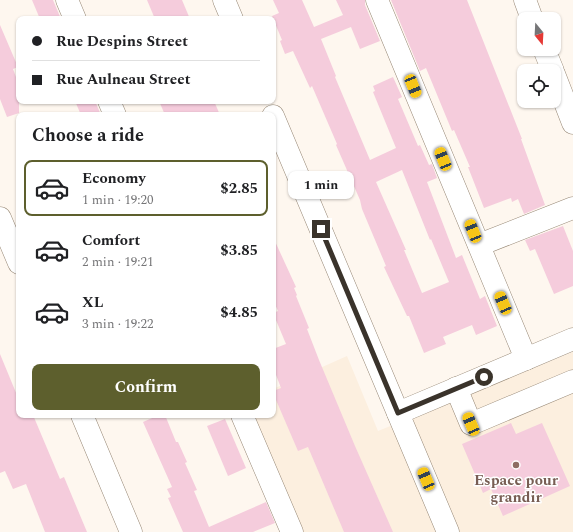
<!DOCTYPE html>
<html lang="en">
<head>
<meta charset="utf-8">
<style>
  :root { --surface:#fff; --page:#f6f6f6; --text:#202124; --muted:#757577; --line:#e0e0e0; --accent:#5d5f2d }
  body { margin:0; font-family:Spectral,serif; background:var(--page); color:var(--text); height:100vh; display:flex; flex-direction:column; font-size:15px; white-space:nowrap }
  * { box-sizing:border-box; margin:0 }
  p { font-size:13px; color:var(--muted) }
  .icon { flex:none; width:22px; height:22px; fill:none; stroke:currentColor; stroke-width:2; stroke-linecap:round; stroke-linejoin:round }
  .map { position:relative; flex:1; overflow:hidden }
  .panel { position:absolute; left:16px; top:112px; width:260px; height:306px; display:flex; flex-direction:column; background:var(--surface); border-radius:8px; box-shadow:0 1px 3px #0004 }
  .panel>* { flex:none }
  .guide { position:absolute; left:16px; top:16px; width:260px; height:88px; border-radius:8px; box-shadow:0 1px 3px #0004; display:grid; align-content:center; height:88px; padding:0 16px; background:var(--surface) }
  .needle { width:26px; rotate:162deg }
  .fabs { position:absolute; left:517px; top:12px; display:grid; gap:8px }
  .fabs a { display:grid; place-items:center; width:44px; height:44px; border-radius:8px; background:var(--surface); box-shadow:0 1px 3px #0004; font-size:20px }
  .end { position:absolute; width:18px; height:18px; margin:-9px; border:5px solid #3a332b; background:#fff; box-shadow:0 0 0 2px #fff }
  .from { border-radius:50% }
  .bubble { position:absolute; height:28px; border-radius:8px; background:var(--surface); box-shadow:0 1px 3px #0004; font-size:13px; font-weight:700; line-height:28px; text-align:center }
  .car { position:absolute; width:12px; height:24px; margin:-12px -6px; border-radius:5px; box-shadow:0 0 3px 1px #0007; background:linear-gradient(#f5c518 24%,#345 0 40%,#f5c518 0 76%,#345 0 86%,#f5c518 0) }
  .guide b { display:flex; align-items:center; gap:14px; height:38px; font-size:15px }
  .guide b+b { border-top:1px solid var(--line) }
  .guide i { width:10px; height:10px; background:var(--text) }
  ul { padding:0; list-style:none }
  li { display:flex; align-items:center; gap:12px; height:56px; margin:0 8px 6px; padding:0 8px; border:2px solid transparent; border-radius:8px }
  li div { flex:1 }
  li b { display:block; font-size:15px }
  li em { font-style:normal; font-weight:700 }
  li.active { border-color:var(--accent) }
  li>.icon { width:36px; height:36px; stroke-width:1.5 }
  h2 { padding:0 16px; font-size:18px; line-height:48px }
  .cta { display:flex; gap:8px; margin-top:auto; padding:8px 16px }
  .cta a { flex:1; height:46px; border-radius:8px; background:var(--accent); color:#fff; font-size:16px; font-weight:700; line-height:46px; text-align:center }
  .map>svg:first-child { display:block }
  .built { fill:#fcefdf }
  .building { fill:#f5ccdc; fill-rule:evenodd }
  .lines { fill:none; stroke-linecap:round; stroke-linejoin:round }
  .minor-casing { stroke:#978876; stroke-width:23 }
  .minor { stroke:#fff; stroke-width:22 }
  .route { stroke:#3a332b; stroke-width:5 }
  .education-dot { fill:#8d6e63; stroke:#fff; stroke-width:1.5 }
  .labels { text-anchor:middle; stroke-width:3; stroke-linejoin:round; paint-order:stroke }
  .education-label { font-size:15px; font-weight:bold; fill:#785e54; stroke:#fff }
</style>
</head>
<body>
<div class="map">
<svg width="573" height="532" viewBox="0 0 573 532">
  <rect width="100%" height="100%" fill="#fef7ef"/>
  <polygon class="built" points="573,352 573,532 294,532 245,415 273,415 273,389 347,356 378,431"/>
  <g class="building">
    <polygon points="32,0 53,0 61,19 40,19"/>
    <polygon points="147,0 182,0 190,19 155,19"/>
    <path d="M273,0H302L314,27L343,15L336,0H365V5L380,41L360,49L351,27L321,39L336,76L335,77L370,160L396,148L373,92L375,91L373,86L393,77L402,97L398,99L418,146L420,145L429,165L432,164L437,178L427,182L456,258L462,255L480,299L485,296L497,326L476,335L472,325L443,337L446,344L424,353L409,316H407L384,267L386,266L362,209L360,200L336,145L337,144L312,86L310,88L293,51L285,54L280,41L282,40L272,16L279,13ZM402,170L430,240L431,239L449,282L422,293L404,250H406L376,182Z"/>
    <polygon points="391,0 467,0 522,139 521,139 545,205 524,214 518,199 512,202 511,198 484,208 468,167 470,167 454,130 452,131 426,68 420,71"/>
    <polygon points="0,25 18,67 13,69 19,85 19,113 7,117 0,99"/>
    <polygon points="75,101 95,101 101,115 81,115"/>
    <polygon points="159,101 214,101 220,115 165,115"/>
    <polygon points="563,226 573,251 573,286 554,294 535,249 530,251 525,240"/>
    <polygon points="273,237 296,287 294,288 297,295 296,296 309,328 307,329 319,360 355,446 393,532 344,532 308,447 298,451 273,393 273,391 281,388 273,367 273,349 286,344 273,313 278,311 273,300"/>
    <polygon points="0,354 19,400 19,415 33,415 60,479 64,477 87,532 45,532 26,484 13,489 5,471 0,473"/>
    <polygon points="159,415 165,415 176,442 178,442 187,462 185,463 197,490 194,491 209,527 266,502 275,523 253,532 183,532 168,498 171,497 167,489 172,487 143,422"/>
    <polygon points="225,419 246,468 228,476 207,426"/>
    <polygon points="511,423 516,434 542,423 570,486 503,516 491,489 483,493 462,444"/>
  </g>
  <g class="lines">
    <g class="minor-casing">
      <g id="minor">
        <polyline points="67,0 75,19"/>
        <polyline points="224,0 232,19"/>
        <polyline points="377,0 526,359"/>
        <polyline points="525,0 532,19"/>
        <polyline points="544,49 553,71"/>
        <polyline points="554,74 573,123"/>
        <polyline points="109,101 115,115"/>
        <polyline points="273,116 448,532"/>
        <polyline points="0,218 19,263"/>
        <polyline points="479,245 573,208"/>
        <polyline points="456,388 471,424 573,381"/>
        <polyline points="398,413 573,339"/>
        <polyline points="82,415 131,532"/>
        <polyline points="242,415 292,532"/>
      </g>
    </g>
    <use href="#minor" class="minor"/>
  </g>
  <g class="lines">
    <polyline class="route" points="321,229 398,413 484,377"/>
  </g>
  <circle class="education-dot" cx="516" cy="465" r="4"/>
  <g class="labels">
    <g class="education-label">
      <text x="516" y="485">Espace pour<tspan x="516" dy="17">grandir</tspan></text>
    </g>
  </g>
</svg>
<div class="fabs">
<a><svg class="needle" viewBox="-14 -14 28 28"><path d="M0-13l5 13h-10z" fill="#e53935"/><path d="M0 13l5-13h-10z" fill="#757577"/></svg></a>
<a><svg class="icon" aria-label="locate" viewBox="0 0 24 24"><circle cx="12" cy="12" r="6"/><path d="M12 2v4M12 18v4M2 12h4M18 12h4"/></svg></a>
</div>
<i class="end from" style="left:484px;top:377px"></i>
<i class="end" style="left:321px;top:229px"></i>
<div class="bubble" style="left:288px;top:171px;width:66px">1 min</div>
<i class="car" style="left:413px;top:86px;rotate:158deg"></i>
<i class="car" style="left:443px;top:159px;rotate:338deg"></i>
<i class="car" style="left:473px;top:231px;rotate:338deg"></i>
<i class="car" style="left:503px;top:303px;rotate:337deg"></i>
<i class="car" style="left:471px;top:424px;rotate:337deg"></i>
<i class="car" style="left:426px;top:479px;rotate:337deg"></i>
<div class="guide">
<b><i class="from"></i>Rue Despins Street</b>
<b><i></i>Rue Aulneau Street</b>
</div>
<section class="panel">
<h2>Choose a ride</h2>
<ul>
<li class="active"><svg class="icon" aria-label="car" viewBox="0 0 24 24"><path d="M5 17H2v-5l4-1 3-4h7l3 4 3 1v5h-3M9 17h6M6 11h13"/><circle cx="7" cy="17" r="2"/><circle cx="17" cy="17" r="2"/></svg><div><b>Economy</b><p>1 min · 19:20</p></div><em>$2.85</em></li>
<li><svg class="icon" aria-label="car" viewBox="0 0 24 24"><path d="M5 17H2v-5l4-1 3-4h7l3 4 3 1v5h-3M9 17h6M6 11h13"/><circle cx="7" cy="17" r="2"/><circle cx="17" cy="17" r="2"/></svg><div><b>Comfort</b><p>2 min · 19:21</p></div><em>$3.85</em></li>
<li><svg class="icon" aria-label="car" viewBox="0 0 24 24"><path d="M5 17H2v-5l4-1 3-4h7l3 4 3 1v5h-3M9 17h6M6 11h13"/><circle cx="7" cy="17" r="2"/><circle cx="17" cy="17" r="2"/></svg><div><b>XL</b><p>3 min · 19:22</p></div><em>$4.85</em></li>
</ul>
<div class="cta"><a>Confirm</a></div>
</section>
</div>
</body>
</html>
